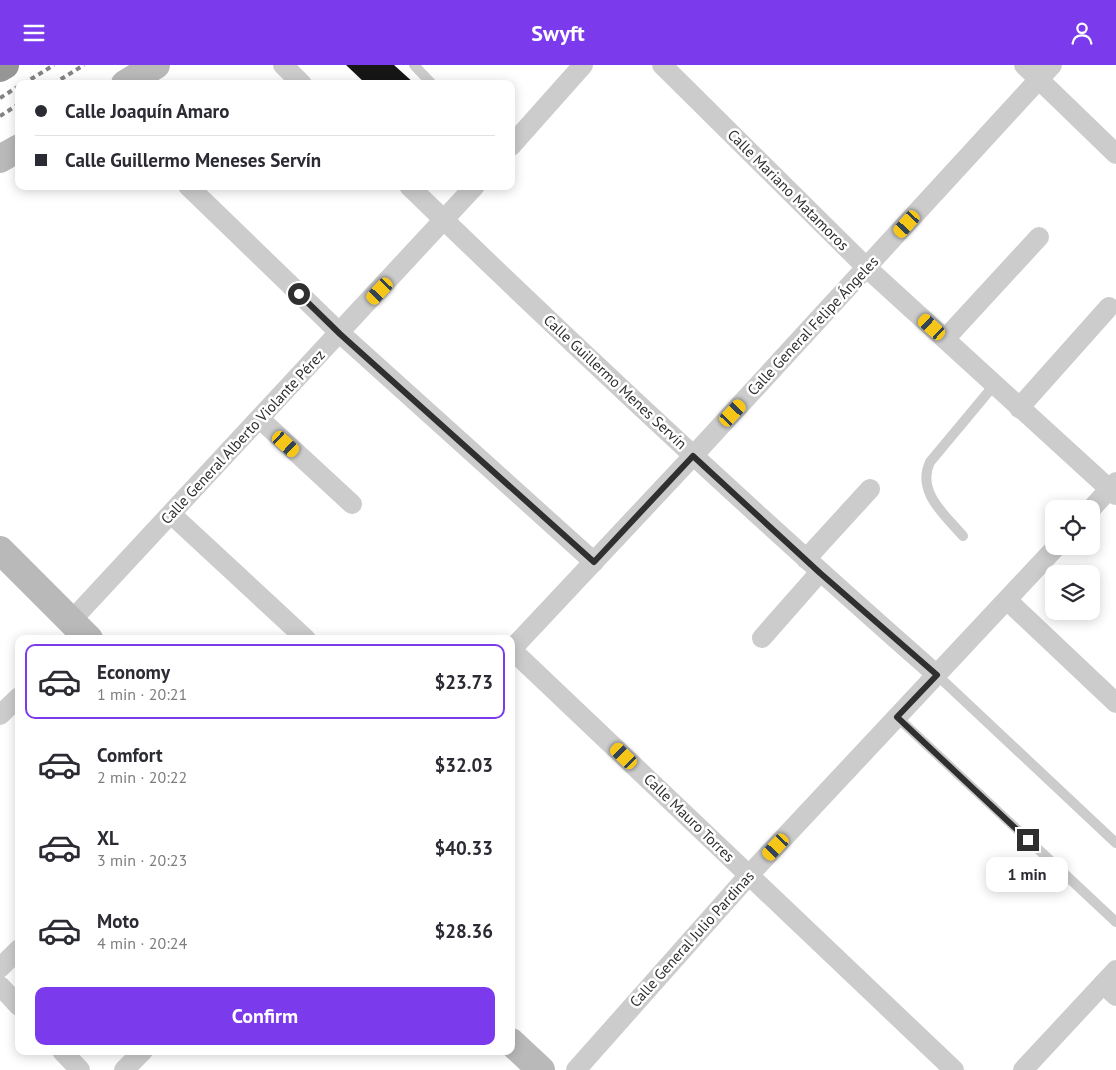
<!DOCTYPE html>
<html lang="en">
<head>
<meta charset="utf-8">
<style>
  :root { --surface:#fff; --page:#f7f7f7; --text:#2b2b33; --muted:#7c7c81; --line:#e1e1e2; --accent:#7c3aed }
  body { margin:0; font-family:"PT Sans",sans-serif; background:var(--page); color:var(--text); height:100vh; display:flex; flex-direction:column; font-size:19px; white-space:nowrap }
  * { box-sizing:border-box; margin:0 }
  p { font-size:16px; color:var(--muted) }
  .icon { flex:none; width:28px; height:28px; fill:none; stroke:currentColor; stroke-width:2; stroke-linecap:round; stroke-linejoin:round }
  .map { position:relative; flex:1; overflow:hidden }
  .panel { position:absolute; left:15px; top:570px; width:500px; height:420px; display:flex; flex-direction:column; background:var(--surface); border-radius:10px; box-shadow:0 2px 12px #0003 }
  .panel>* { flex:none }
  .hud { position:absolute; left:15px; top:15px; width:500px; height:110px; border-radius:10px; box-shadow:0 2px 12px #0003; display:grid; align-content:center; height:110px; padding:0 20px; background:var(--surface) }
  .controls { position:absolute; left:1045px; top:435px; display:grid; gap:10px }
  .controls a { display:grid; place-items:center; width:55px; height:55px; border-radius:10px; background:var(--surface); box-shadow:0 2px 12px #0003; font-size:25px }
  .end { position:absolute; width:22px; height:22px; margin:-11px; border:6px solid #2f2f2f; background:#fff; box-shadow:0 0 0 2px #fff }
  .from { border-radius:50% }
  .bubble { position:absolute; height:35px; border-radius:10px; background:var(--surface); box-shadow:0 2px 12px #0003; font-size:16px; font-weight:700; line-height:35px; text-align:center }
  .car { position:absolute; width:15px; height:30px; margin:-15px -8px; border-radius:6px; box-shadow:0 0 4px 1px #0007; background:linear-gradient(#f5c518 24%,#345 0 40%,#f5c518 0 76%,#345 0 86%,#f5c518 0) }
  .hud b { display:flex; align-items:center; gap:18px; height:48px; font-size:19px }
  .hud b+b { border-top:1px solid var(--line) }
  .hud i { width:12px; height:12px; background:var(--text) }
  ul { padding:9px 0 0; list-style:none }
  li { display:flex; align-items:center; gap:15px; height:75px; margin:0 10px 8px; padding:0 10px; border:2px solid transparent; border-radius:10px }
  li div { flex:1 }
  li b { display:block; font-size:19px }
  li em { font-style:normal; font-weight:700 }
  li.current { border-color:var(--accent) }
  li>.icon { width:45px; height:45px; stroke-width:1.5 }
  .button { display:flex; gap:10px; margin-top:auto; padding:10px 20px }
  .button a { flex:1; height:58px; border-radius:10px; background:var(--accent); color:#fff; font-size:20px; font-weight:700; line-height:58px; text-align:center }
  header { display:flex; justify-content:space-between; align-items:center; height:65px; padding:0 20px; background:var(--accent); color:#fff; font-size:22px; font-weight:700 }
  .map>svg:first-child { display:block }
  .building { fill:#161616 }
  .lines { fill:none; stroke-linecap:round; stroke-linejoin:round }
  .lane { stroke:#ccc; stroke-width:10 }
  .street { stroke:#ccc; stroke-width:20 }
  .secondary { stroke:#b9b9b9; stroke-width:28 }
  .highway { stroke:#969696; stroke-width:28 }
  .rail { stroke:#848484; stroke-width:4; stroke-dasharray:5 4; stroke-linecap:butt }
  .route { stroke:#2f2f2f; stroke-width:6 }
  .labels { text-anchor:middle; stroke-width:5; stroke-linejoin:round; paint-order:stroke }
  .street-label { font-size:15px; fill:#2f2f2f; stroke:#fff }
</style>
</head>
<body>
<header><svg class="icon" aria-label="menu" viewBox="0 0 24 24"><path d="M4 6h16M4 12h16M4 18h16"/></svg>Swyft<svg class="icon" aria-label="person" viewBox="0 0 24 24"><circle cx="12" cy="8" r="4"/><path d="M4 21q1-7 8-7t8 7"/></svg></header>
<div class="map">
<svg width="1116" height="1005" viewBox="0 0 1116 1005">
  <rect width="100%" height="100%" fill="#fff"/>
  <polygon class="building" points="346,0 394,0 415,19 366,19"/>
  <g class="lines">
    <g class="lane">
      <polyline points="414,0 432,19"/>
      <path d="M963,471C945,450 916,427 930,397L995,319"/>
      <polyline points="937,610 1116,778"/>
      <polyline points="897,652 1116,857"/>
    </g>
    <g class="street">
      <polyline points="283,0 302,19"/>
      <polyline points="662,0 867,203 1116,430"/>
      <polyline points="1024,0 1116,89"/>
      <polyline points="511,81 583,0"/>
      <polyline points="188,121 341,269 594,497"/>
      <path d="M409,121C581,288 757,452 937,610"/>
      <polyline points="945,274 1039,172"/>
      <polyline points="1019,343 1109,242"/>
      <polyline points="260,354 352,439"/>
      <polyline points="1091,444 1116,417"/>
      <polyline points="171,449 306,574"/>
      <polyline points="806,494 870,424"/>
      <polyline points="1007,535 1116,638"/>
      <polyline points="71,556 475,121"/>
      <polyline points="762,573 820,507"/>
      <polyline points="511,585 693,391 1052,0"/>
      <polyline points="512,585 954,1005"/>
      <polyline points="0,650 19,632"/>
      <polyline points="0,903 19,884"/>
      <polyline points="1103,919 1116,931"/>
      <polyline points="0,921 19,941"/>
      <polyline points="62,986 80,1005"/>
      <polyline points="124,1005 143,986"/>
      <polyline points="576,1005 749,810 1057,481"/>
      <polyline points="1023,1005 1116,905"/>
    </g>
    <g class="secondary">
      <polyline points="125,19 156,0"/>
      <polyline points="0,94 19,83"/>
      <polyline points="0,485 89,574"/>
      <polyline points="511,977 541,1005"/>
    </g>
    <polyline class="highway" points="0,3 5,0"/>
    <g class="rail">
      <polyline points="23,19 54,0"/>
      <polyline points="53,19 84,0"/>
      <polyline points="0,33 19,21"/>
      <polyline points="0,51 19,39"/>
    </g>
  </g>
  <g class="lines">
    <polyline class="route" points="299,229 340,269 594,497 693,391 820,508 937,610 897,652 1028,775"/>
  </g>
  <g class="labels">
    <g class="street-label">
      <text transform="translate(788 125) rotate(45)" y="5">Calle Mariano Matamoros</text>
      <text transform="translate(813 261) rotate(-47)" y="5">Calle General Felipe Ángeles</text>
      <text transform="translate(615 317) rotate(43)" y="5">Calle Guillermo Menes Servín</text>
      <text transform="translate(243 372) rotate(-47)" y="5">Calle General Alberto Violante Pérez</text>
      <text transform="translate(689 753) rotate(44)" y="5">Calle Mauro Torres</text>
      <text transform="translate(692 874) rotate(-48)" y="5">Calle General Julio Pardinas</text>
    </g>
  </g>
</svg>
<div class="controls">
<a><svg class="icon" aria-label="locate" viewBox="0 0 24 24"><circle cx="12" cy="12" r="6"/><path d="M12 2v4M12 18v4M2 12h4M18 12h4"/></svg></a>
<a><svg class="icon" aria-label="layers" viewBox="0 0 24 24"><path d="M12 4l9 5-9 5-9-5zM3 14l9 5 9-5"/></svg></a>
</div>
<i class="end from" style="left:299px;top:229px"></i>
<i class="end" style="left:1028px;top:775px"></i>
<div class="bubble" style="left:986px;top:792px;width:82px">1 min</div>
<i class="car" style="left:907px;top:159px;rotate:222deg"></i>
<i class="car" style="left:380px;top:226px;rotate:223deg"></i>
<i class="car" style="left:932px;top:262px;rotate:312deg"></i>
<i class="car" style="left:733px;top:348px;rotate:43deg"></i>
<i class="car" style="left:286px;top:379px;rotate:132deg"></i>
<i class="car" style="left:624px;top:691px;rotate:314deg"></i>
<i class="car" style="left:776px;top:782px;rotate:223deg"></i>
<div class="hud">
<b><i class="from"></i>Calle Joaquín Amaro</b>
<b><i></i>Calle Guillermo Meneses Servín</b>
</div>
<section class="panel">
<ul>
<li class="current"><svg class="icon" aria-label="car" viewBox="0 0 24 24"><path d="M5 17H2v-5l4-1 3-4h7l3 4 3 1v5h-3M9 17h6M6 11h13"/><circle cx="7" cy="17" r="2"/><circle cx="17" cy="17" r="2"/></svg><div><b>Economy</b><p>1 min · 20:21</p></div><em>$23.73</em></li>
<li><svg class="icon" aria-label="car" viewBox="0 0 24 24"><path d="M5 17H2v-5l4-1 3-4h7l3 4 3 1v5h-3M9 17h6M6 11h13"/><circle cx="7" cy="17" r="2"/><circle cx="17" cy="17" r="2"/></svg><div><b>Comfort</b><p>2 min · 20:22</p></div><em>$32.03</em></li>
<li><svg class="icon" aria-label="car" viewBox="0 0 24 24"><path d="M5 17H2v-5l4-1 3-4h7l3 4 3 1v5h-3M9 17h6M6 11h13"/><circle cx="7" cy="17" r="2"/><circle cx="17" cy="17" r="2"/></svg><div><b>XL</b><p>3 min · 20:23</p></div><em>$40.33</em></li>
<li><svg class="icon" aria-label="car" viewBox="0 0 24 24"><path d="M5 17H2v-5l4-1 3-4h7l3 4 3 1v5h-3M9 17h6M6 11h13"/><circle cx="7" cy="17" r="2"/><circle cx="17" cy="17" r="2"/></svg><div><b>Moto</b><p>4 min · 20:24</p></div><em>$28.36</em></li>
</ul>
<div class="button"><a>Confirm</a></div>
</section>
</div>
</body>
</html>
